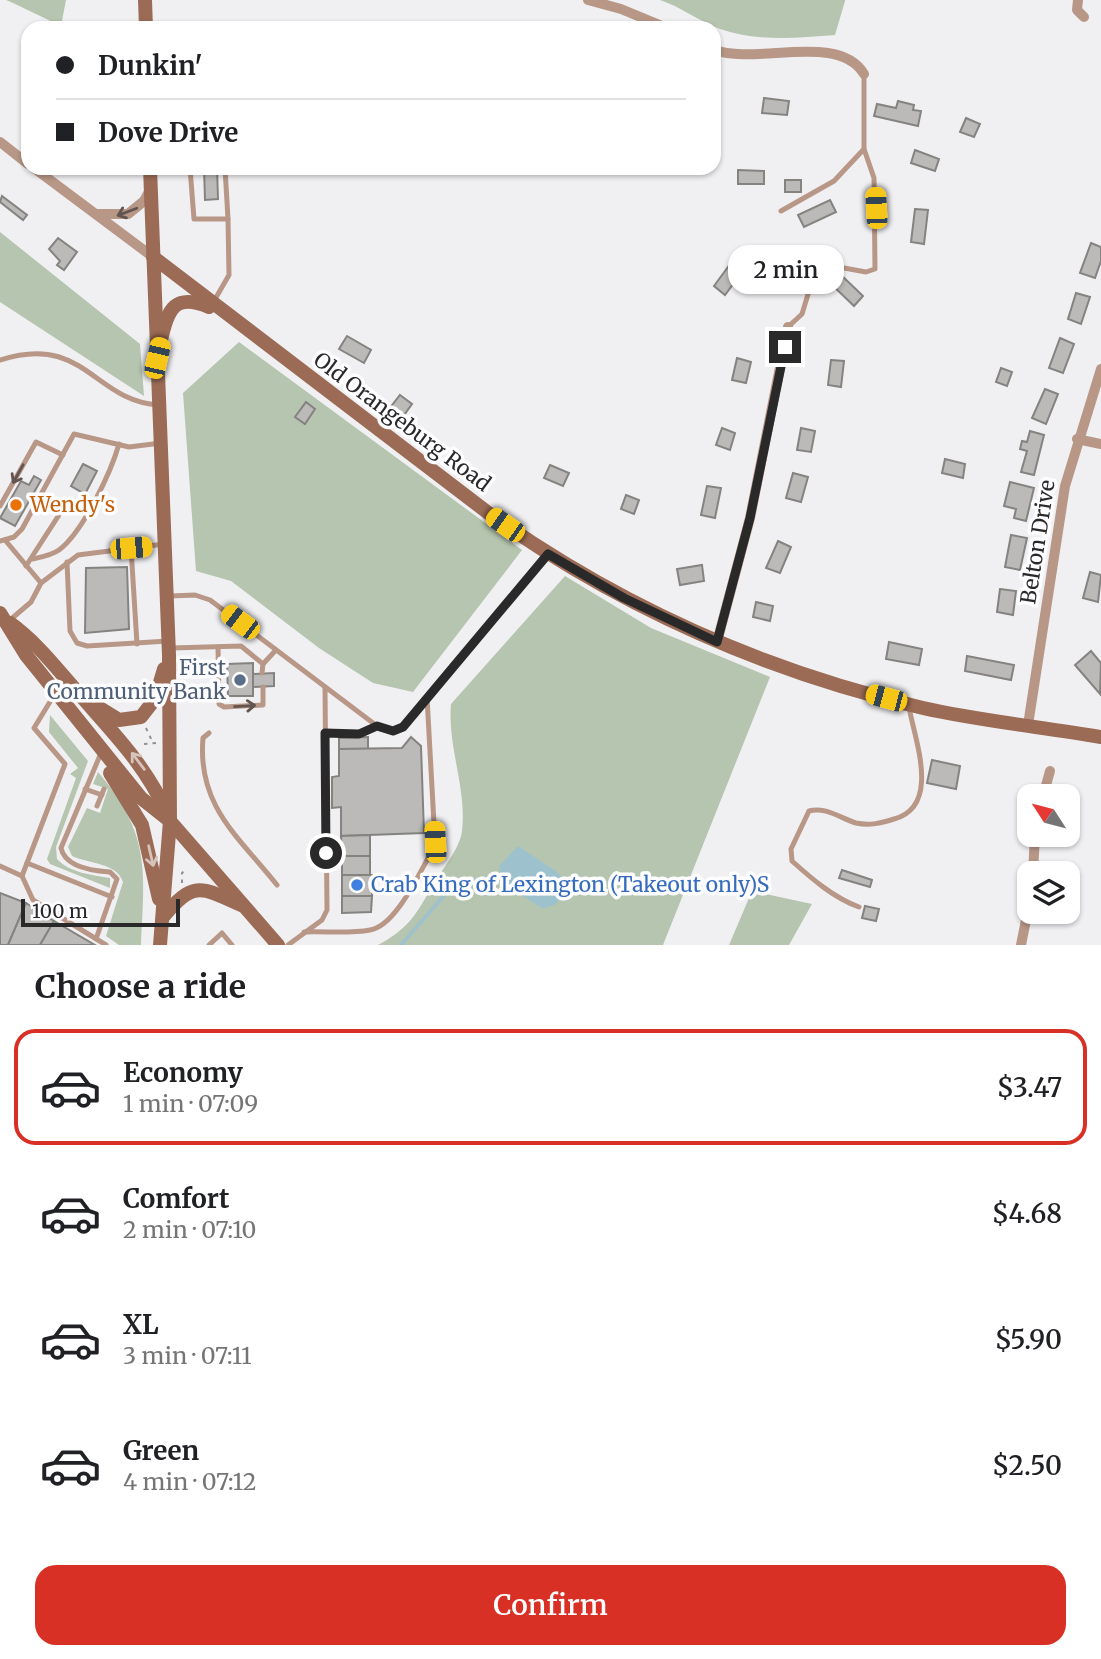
<!DOCTYPE html>
<html lang="en">
<head>
<meta charset="utf-8">
<style>
  :root { --surface:#fff; --page:#f6f6f6; --text:#202124; --muted:#757577; --line:#e0e0e0; --accent:#d93025 }
  body { margin:0; font-family:Merriweather,serif; background:var(--page); color:var(--text); height:100vh; display:flex; flex-direction:column; font-size:26px; white-space:nowrap }
  * { box-sizing:border-box; margin:0 }
  p { font-size:23px; color:var(--muted) }
  .icon { flex:none; width:38px; height:38px; fill:none; stroke:currentColor; stroke-width:2; stroke-linecap:round; stroke-linejoin:round }
  .map { position:relative; height:945px; overflow:hidden }
  .side { display:flex; flex-direction:column; background:var(--surface); flex:1 }
  .side>* { flex:none }
  .banner { position:absolute; left:21px; top:21px; width:700px; height:154px; border-radius:21px; box-shadow:0 2px 5px #0004; display:grid; align-content:center; height:154px; padding:0 35px; background:var(--surface) }
  .needle { width:46px; rotate:306deg }
  .buttons { position:absolute; left:1017px; top:784px; display:grid; gap:14px }
  .buttons a { display:grid; place-items:center; width:63px; height:63px; border-radius:14px; background:var(--surface); box-shadow:0 2px 5px #0004; font-size:35px }
  .scale { position:absolute; left:21px; bottom:18px; width:159px; box-sizing:border-box; padding-left:7px; border:4px solid #29292a; border-top:0; font-size:19px; line-height:24px; white-space:nowrap; color:#29292a; -webkit-text-stroke:5px #fdfdff; paint-order:stroke }
  .end { position:absolute; width:32px; height:32px; margin:-16px; border:9px solid #29292a; background:#fff; box-shadow:0 0 0 4px #fff }
  .from { border-radius:50% }
  .bubble { position:absolute; height:49px; border-radius:21px; background:var(--surface); box-shadow:0 2px 5px #0004; font-size:23px; font-weight:600; line-height:49px; text-align:center }
  .car { position:absolute; width:21px; height:42px; margin:-21px -10px; border-radius:9px; box-shadow:0 0 5px 2px #0007; background:linear-gradient(#f5c518 24%,#345 0 40%,#f5c518 0 76%,#345 0 86%,#f5c518 0) }
  .banner b { display:flex; align-items:center; gap:24px; height:66px; font-size:26px }
  .banner b+b { border-top:2px solid var(--line) }
  .banner i { width:18px; height:18px; background:var(--text) }
  ul { padding:0; list-style:none }
  li { display:flex; align-items:center; gap:21px; height:116px; margin:0 14px 10px; padding:0 21px; border:4px solid transparent; border-radius:21px }
  li div { flex:1 }
  li b { display:block; font-size:26px }
  li em { font-style:normal; font-weight:600 }
  li.current { border-color:var(--accent) }
  li>.icon { width:63px; height:63px; stroke-width:1.5 }
  h2 { padding:0 35px; font-size:32px; line-height:84px }
  .button { display:flex; gap:14px; margin-top:auto; padding:14px 35px }
  .button a { flex:1; height:80px; border-radius:21px; background:var(--accent); color:#fff; font-size:28px; font-weight:600; line-height:80px; text-align:center }
  .map>svg:first-child { display:block }
  .green { fill:#b5c5af }
  .water { fill:#9ec1ce }
  .lines { fill:none; stroke-linecap:round; stroke-linejoin:round }
  .stream { stroke:#9ec1ce; stroke-width:3.5 }
  .building { fill:#bcbab8; stroke:#848380; stroke-width:2 }
  .path { stroke:#929294; stroke-width:2; stroke-dasharray:3.5 5; stroke-linecap:butt }
  .lane { stroke:#b89787; stroke-width:5 }
  .street { stroke:#b89787; stroke-width:10 }
  .secondary { stroke:#9b6b55; stroke-width:14 }
  .oneway { stroke:#62554f }
  .oneway2 { stroke:#d6c3bb }
  .route { stroke:#29292a; stroke-width:9 }
  .food-dot { fill:#e8710a; stroke:#fdfdff; stroke-width:2.5 }
  .service-dot { fill:#5c6f8a; stroke:#fdfdff; stroke-width:2.5 }
  .shop-dot { fill:#3f7fe0; stroke:#fdfdff; stroke-width:2.5 }
  .labels { text-anchor:middle; stroke-width:7; stroke-linejoin:round; paint-order:stroke }
  .street-label { font-size:21px; fill:#29292a; stroke:#fdfdff }
  .food-label { font-size:21px; fill:#c56008; stroke:#fdfdff; text-anchor:start }
  .service-label { font-size:21px; fill:#4e5e75; stroke:#fdfdff; text-anchor:end }
  .shop-label { font-size:21px; fill:#366cbe; stroke:#fdfdff; text-anchor:start }
</style>
</head>
<body>
<div class="map">
<svg width="1101" height="945" viewBox="0 0 1101 945">
  <rect width="100%" height="100%" fill="#f0f0f3"/>
  <g class="green">
    <polygon points="6,0 66,0 61,26 13,3"/>
    <path d="M660,0H845V1L835,35C796,38 758,42 720,29C699,21 681,7 660,0Z"/>
    <polygon points="0,232 140,344 144,396 0,302"/>
    <polygon points="239,342 522,550 413,692 373,683 319,648 231,581 196,571 183,393"/>
    <path d="M565,576L651,628L770,677L663,945H378C406,930 416,916 431,888C440,872 460,849 462,831C467,788 447,746 451,704Z"/>
    <path d="M50,715L88,761L56,847L57,859C70,873 92,875 110,878V888L50,864L47,859L76,778L70,774L78,768L49,732Z"/>
    <path d="M98,772C150,833 145,869 141,945H119L106,936L123,882C117,863 90,864 72,856L68,847L87,808L100,813L108,789L93,784Z"/>
    <polygon points="752,891 812,904 789,945 729,945"/>
  </g>
  <polygon class="water" points="518,846 557,872 569,885 556,904 543,909 502,882 499,866"/>
  <g class="lines">
    <polyline class="stream" points="401,945 449,890 462,882 498,876"/>
  </g>
  <g class="building">
    <polygon points="764,98 789,101 787,115 762,113"/>
    <polygon points="898,101 914,105 913,110 921,111 918,126 874,116 877,104 896,108"/>
    <polygon points="966,118 980,124 974,137 960,132"/>
    <polygon points="915,150 939,159 935,171 911,163"/>
    <polygon points="204,168 220,168 217,168 218,199 205,200"/>
    <polygon points="738,170 764,171 764,184 738,184"/>
    <rect x="785" y="180" width="16" height="12"/>
    <polygon points="2,196 27,215 23,220 0,202"/>
    <polygon points="830,200 836,212 804,227 798,215"/>
    <polygon points="915,209 928,210 924,244 911,242"/>
    <polygon points="58,238 77,252 64,270 57,265 60,261 49,249"/>
    <polygon points="1091,243 1101,247 1101,261 1095,278 1080,273"/>
    <polygon points="733,260 745,268 725,295 714,286"/>
    <polygon points="839,273 863,296 854,306 830,283"/>
    <polygon points="1076,293 1090,297 1081,324 1068,319"/>
    <polygon points="347,336 371,350 364,363 339,349"/>
    <polygon points="1060,338 1074,344 1063,373 1049,368"/>
    <polygon points="737,358 751,362 746,383 732,380"/>
    <polygon points="831,360 844,361 841,387 828,385"/>
    <polygon points="1001,368 1012,372 1007,386 996,382"/>
    <polygon points="1045,389 1058,394 1046,424 1032,418"/>
    <polygon points="400,395 412,404 402,418 389,409"/>
    <polygon points="306,402 315,409 305,424 295,417"/>
    <polygon points="722,428 735,433 730,450 716,445"/>
    <polygon points="801,428 815,431 811,452 797,450"/>
    <polygon points="1030,431 1044,435 1034,475 1021,472 1027,451 1020,449 1022,441 1027,442"/>
    <polygon points="945,459 965,464 963,478 942,473"/>
    <polygon points="83,464 97,471 85,494 71,486"/>
    <polygon points="550,465 569,473 563,486 544,478"/>
    <polygon points="793,473 808,477 801,502 786,498"/>
    <polygon points="34,476 41,480 15,526 0,518 21,481 29,485"/>
    <polygon points="1010,482 1034,488 1026,521 1014,518 1016,509 1004,506"/>
    <polygon points="707,486 721,488 715,518 701,515"/>
    <polygon points="626,495 639,500 634,514 621,509"/>
    <polygon points="1011,535 1027,538 1020,570 1005,567"/>
    <polygon points="778,541 791,547 780,573 766,568"/>
    <polygon points="702,565 704,581 680,585 677,569"/>
    <polygon points="127,567 129,629 85,633 86,568"/>
    <polygon points="1090,572 1101,575 1098,602 1083,598"/>
    <polygon points="1000,589 1016,591 1013,615 997,612"/>
    <polygon points="756,602 773,606 770,621 753,617"/>
    <polygon points="889,642 922,649 919,665 886,659"/>
    <polygon points="1091,651 1101,663 1100,694 1075,665"/>
    <polygon points="967,656 1014,665 1011,680 965,671"/>
    <polygon points="253,663 253,696 228,696 227,664"/>
    <polygon points="274,673 274,686 253,687 253,674"/>
    <polygon points="368,737 368,749 339,749 339,738"/>
    <polygon points="411,737 421,746 424,833 341,836 341,807 332,808 332,777 339,776 339,749 402,748"/>
    <polygon points="932,760 960,766 956,789 927,783"/>
    <polygon points="370,835 370,856 342,856 341,836"/>
    <rect x="342" y="856" width="28" height="19"/>
    <polygon points="842,870 872,880 870,887 839,878"/>
    <rect x="342" y="875" width="30" height="21"/>
    <polygon points="0,893 26,903 8,945 0,945"/>
    <polygon points="342,896 372,896 371,912 342,913"/>
    <polygon points="26,903 54,921 40,945 8,945"/>
    <polygon points="865,906 879,909 876,921 862,918"/>
    <polygon points="54,921 95,945 40,945"/>
  </g>
  <g class="lines">
    <g class="path">
      <polyline points="146,728 153,743"/>
      <polyline points="144,744 157,743"/>
      <polyline points="182,883 182,873 187,868"/>
    </g>
    <g class="lane">
      <polyline points="190,168 194,219 228,219 229,275 214,301"/>
      <polyline points="225,168 228,219"/>
      <polyline points="781,211 834,181 864,149 864,74"/>
      <polyline points="811,290 826,279 830,266"/>
      <polyline points="788,327 802,314 816,268 822,264 866,272 875,269 874,178 864,149"/>
      <path d="M0,360C85,333 93,401 159,405"/>
      <polyline points="0,506 36,442 63,455"/>
      <polyline points="5,540 41,583"/>
      <polyline points="0,541 14,537 22,529 74,434 129,447 161,443"/>
      <polyline points="131,548 137,644"/>
      <path d="M33,559C42,557 52,555 59,550C83,532 111,472 119,444"/>
      <polyline points="67,562 70,631 77,643 87,646 168,641"/>
      <polyline points="26,566 68,501 77,501 90,506"/>
      <polyline points="170,596 195,595 210,600 377,726 393,731 409,721 446,673 548,554"/>
      <polyline points="10,620 31,602 41,583 78,555 164,544"/>
      <polyline points="218,647 219,704 224,707 263,705 263,687"/>
      <polyline points="171,648 241,646 263,664"/>
      <polyline points="262,673 263,664 276,650"/>
      <path d="M209,733L203,738C197,806 239,837 277,885"/>
      <polyline points="325,733 359,734 377,726"/>
      <polyline points="85,789 102,795"/>
      <polyline points="97,806 104,789"/>
      <polyline points="27,863 112,897"/>
      <polyline points="0,866 22,876 33,900 106,945"/>
      <polyline points="22,876 65,764 34,728 56,692"/>
      <path d="M859,907C834,898 812,879 792,861L791,849L809,811C825,806 842,819 856,823C870,826 881,823 894,819C942,806 914,738 909,707"/>
      <path d="M304,932C325,931 349,934 370,930C396,926 419,873 432,851L435,842L427,697"/>
      <path d="M96,939L117,879L110,872C94,871 65,867 61,848L101,753"/>
      <polyline points="209,945 222,933 232,945"/>
      <polyline points="288,945 322,920 327,910 325,687"/>
    </g>
    <g class="street">
      <polyline points="588,0 621,9 667,28"/>
      <polyline points="1078,0 1077,10 1084,17"/>
      <path d="M714,50C757,65 839,32 864,74"/>
      <polyline points="0,142 28,164"/>
      <polyline points="34,168 153,257"/>
      <polyline points="97,214 128,214 144,201 150,190"/>
      <polyline points="1077,439 1101,444"/>
      <polyline points="717,642 750,518 788,327"/>
      <polyline points="1028,725 1065,486 1101,369"/>
      <polyline points="1043,796 1050,771"/>
      <polyline points="1033,873 1035,835"/>
      <polyline points="1021,945 1029,905"/>
    </g>
    <g class="secondary">
      <polyline points="145,0 146,28"/>
      <polyline points="150,168 169,655 170,821 160,945"/>
      <path d="M153,257L491,515C621,607 768,672 923,708C981,721 1042,727 1101,737"/>
      <path d="M161,340C168,308 175,293 209,307"/>
      <polyline points="0,613 26,655 141,798 170,821 278,945"/>
      <path d="M10,623C36,642 53,664 74,688C110,730 144,762 167,813"/>
      <polyline points="98,707 119,720 141,717 155,699 164,669"/>
      <polyline points="110,773 142,825 159,899"/>
      <path d="M163,917C193,881 200,886 241,905"/>
    </g>
  </g>
  <defs><path id="oneway-shaft" d="M-6 0H5M1.5-3L5.5 0L1.5 3" fill="none" stroke-width="1.6" stroke-linecap="round" stroke-linejoin="round" transform="scale(1.75)"/></defs>
  <g class="oneway">
    <use href="#oneway-shaft" transform="translate(127 212) rotate(159)"/>
    <use href="#oneway-shaft" transform="translate(18 474) rotate(119)"/>
    <use href="#oneway-shaft" transform="translate(245 706) rotate(-3)"/>
  </g>
  <g class="oneway2">
    <use href="#oneway-shaft" transform="translate(138 761) rotate(-127)"/>
    <use href="#oneway-shaft" transform="translate(151 856) rotate(77)"/>
  </g>
  <g class="lines">
    <polyline class="route" points="326,853 325,733 359,734 377,726 393,731 403,727 548,554 624,598 717,642 750,518 785,347"/>
  </g>
  <circle class="food-dot" cx="16" cy="505" r="7"/>
  <circle class="service-dot" cx="240" cy="680" r="7"/>
  <circle class="shop-dot" cx="357" cy="885" r="7"/>
  <g class="labels">
    <g class="street-label">
      <text transform="translate(402 422) rotate(37)" y="7">Old Orangeburg Road</text>
      <text transform="translate(1038 542) rotate(-81)" y="7">Belton Drive</text>
    </g>
    <g class="food-label">
      <text x="30" y="512">Wendy's</text>
    </g>
    <g class="service-label">
      <text x="226" y="675">First<tspan x="226" dy="24">Community Bank</tspan></text>
    </g>
    <g class="shop-label">
      <text x="371" y="892">Crab King of Lexington (Takeout only)S</text>
    </g>
  </g>
</svg>
<div class="buttons">
<a><svg class="needle" viewBox="-14 -14 28 28"><path d="M0-13l5 13h-10z" fill="#e53935"/><path d="M0 13l5-13h-10z" fill="#757577"/></svg></a>
<a><svg class="icon" aria-label="layers" viewBox="0 0 24 24"><path d="M12 4l9 5-9 5-9-5zM3 14l9 5 9-5"/></svg></a>
</div>
<div class="scale">100 m</div>
<i class="end from" style="left:326px;top:853px"></i>
<i class="end" style="left:785px;top:347px"></i>
<div class="bubble" style="left:728px;top:245px;width:116px">2 min</div>
<i class="car" style="left:876px;top:208px;rotate:357deg"></i>
<i class="car" style="left:157px;top:358px;rotate:13deg"></i>
<i class="car" style="left:505px;top:525px;rotate:305deg"></i>
<i class="car" style="left:131px;top:548px;rotate:85deg"></i>
<i class="car" style="left:240px;top:622px;rotate:307deg"></i>
<i class="car" style="left:886px;top:698px;rotate:285deg"></i>
<i class="car" style="left:435px;top:842px;rotate:357deg"></i>
<div class="banner">
<b><i class="from"></i>Dunkin'</b>
<b><i></i>Dove Drive</b>
</div>
</div>
<section class="side">
<h2>Choose a ride</h2>
<ul>
<li class="current"><svg class="icon" aria-label="car" viewBox="0 0 24 24"><path d="M5 17H2v-5l4-1 3-4h7l3 4 3 1v5h-3M9 17h6M6 11h13"/><circle cx="7" cy="17" r="2"/><circle cx="17" cy="17" r="2"/></svg><div><b>Economy</b><p>1 min · 07:09</p></div><em>$3.47</em></li>
<li><svg class="icon" aria-label="car" viewBox="0 0 24 24"><path d="M5 17H2v-5l4-1 3-4h7l3 4 3 1v5h-3M9 17h6M6 11h13"/><circle cx="7" cy="17" r="2"/><circle cx="17" cy="17" r="2"/></svg><div><b>Comfort</b><p>2 min · 07:10</p></div><em>$4.68</em></li>
<li><svg class="icon" aria-label="car" viewBox="0 0 24 24"><path d="M5 17H2v-5l4-1 3-4h7l3 4 3 1v5h-3M9 17h6M6 11h13"/><circle cx="7" cy="17" r="2"/><circle cx="17" cy="17" r="2"/></svg><div><b>XL</b><p>3 min · 07:11</p></div><em>$5.90</em></li>
<li><svg class="icon" aria-label="car" viewBox="0 0 24 24"><path d="M5 17H2v-5l4-1 3-4h7l3 4 3 1v5h-3M9 17h6M6 11h13"/><circle cx="7" cy="17" r="2"/><circle cx="17" cy="17" r="2"/></svg><div><b>Green</b><p>4 min · 07:12</p></div><em>$2.50</em></li>
</ul>
<div class="button"><a>Confirm</a></div>
</section>
</body>
</html>
